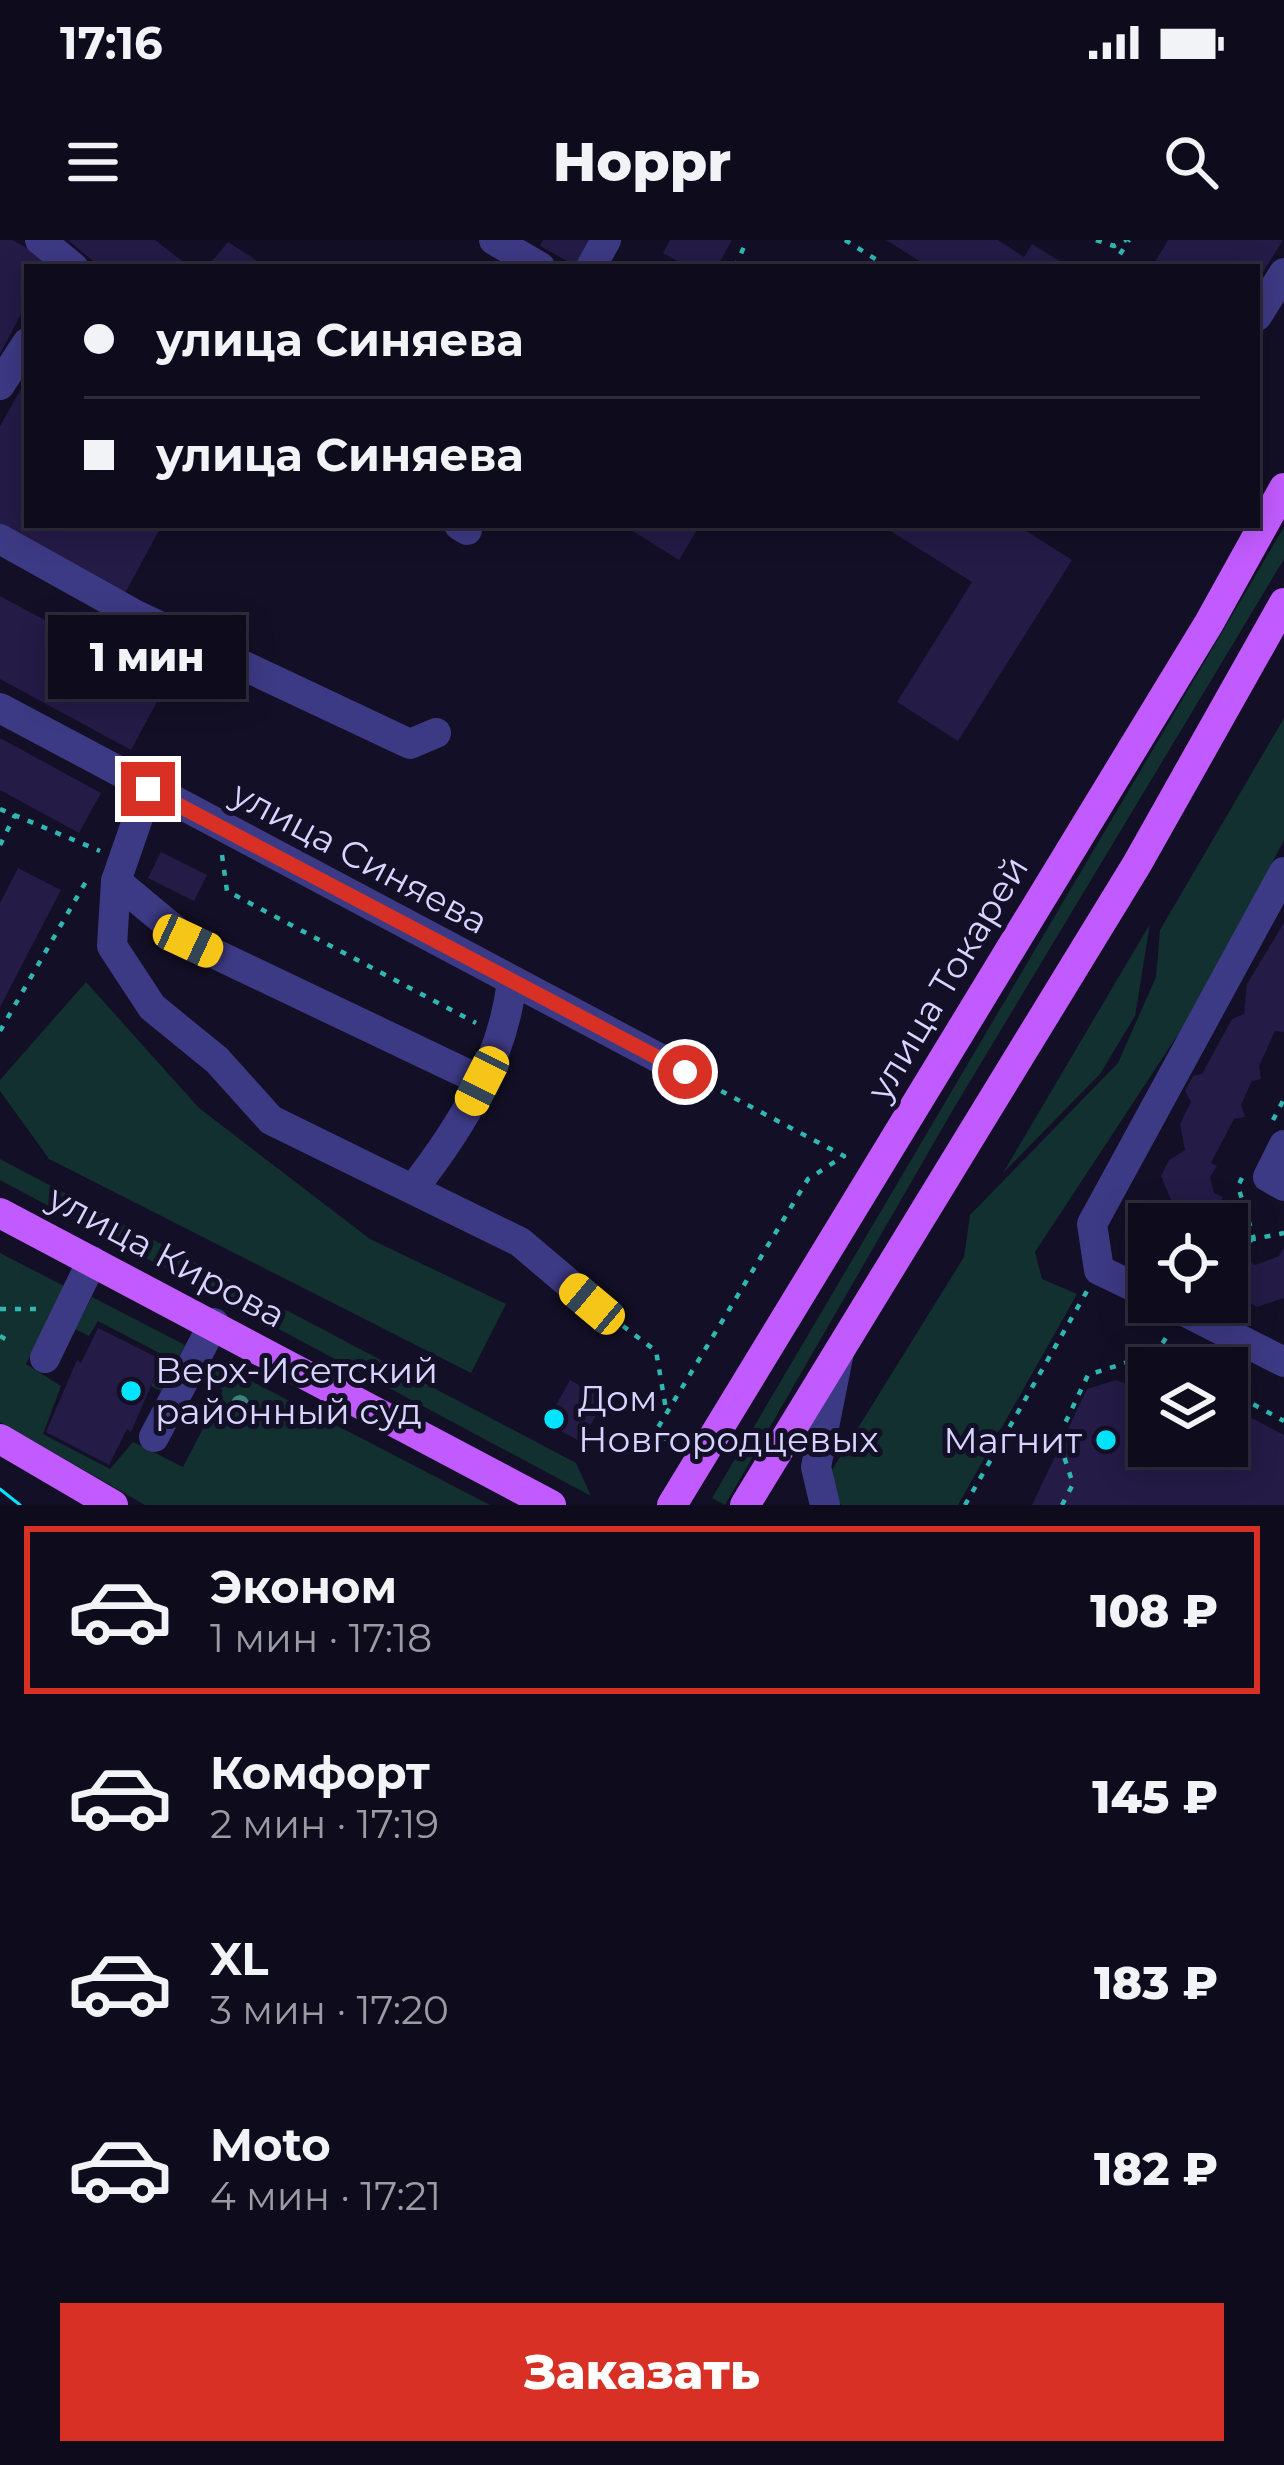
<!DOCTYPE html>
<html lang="ru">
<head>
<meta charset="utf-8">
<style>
  :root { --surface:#0e0b1c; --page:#171425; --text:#f1f3f6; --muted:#9b9ba3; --line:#2e2b3b; --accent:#d93025 }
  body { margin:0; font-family:Montserrat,sans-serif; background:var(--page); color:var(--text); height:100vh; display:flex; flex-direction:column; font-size:45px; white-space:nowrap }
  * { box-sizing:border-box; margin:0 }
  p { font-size:39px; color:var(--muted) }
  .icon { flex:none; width:66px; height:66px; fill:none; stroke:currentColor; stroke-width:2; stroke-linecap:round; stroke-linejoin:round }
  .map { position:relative; height:1265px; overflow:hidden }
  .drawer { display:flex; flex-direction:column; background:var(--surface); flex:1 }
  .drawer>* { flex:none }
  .hud { position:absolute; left:24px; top:24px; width:1236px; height:264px; border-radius:0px; box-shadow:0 6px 30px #0003,0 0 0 3px var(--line); display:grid; align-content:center; height:264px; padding:0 60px; background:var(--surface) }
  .fabs { position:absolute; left:1128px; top:963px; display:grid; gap:24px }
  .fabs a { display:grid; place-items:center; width:120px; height:120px; border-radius:0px; background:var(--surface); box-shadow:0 6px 30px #0003,0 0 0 3px var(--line); font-size:60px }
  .end { position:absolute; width:54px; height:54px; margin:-27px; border:15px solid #d93025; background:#fff; box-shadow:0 0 0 6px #fff }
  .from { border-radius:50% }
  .bubble { position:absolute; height:84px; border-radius:0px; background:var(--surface); box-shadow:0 6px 30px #0003,0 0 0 3px var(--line); font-size:39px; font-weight:800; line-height:84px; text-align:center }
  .car { position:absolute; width:36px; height:72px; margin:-36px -18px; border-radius:15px; box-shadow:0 0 9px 3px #0007; background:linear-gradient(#f5c518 24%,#345 0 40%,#f5c518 0 76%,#345 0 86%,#f5c518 0) }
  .hud b { display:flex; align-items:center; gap:42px; height:114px; font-size:45px }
  .hud b+b { border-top:3px solid var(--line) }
  .hud i { width:30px; height:30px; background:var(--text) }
  ul { padding:21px 0 0; list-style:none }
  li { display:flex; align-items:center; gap:36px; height:168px; margin:0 24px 18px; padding:0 36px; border:6px solid transparent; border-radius:0px }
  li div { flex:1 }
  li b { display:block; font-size:45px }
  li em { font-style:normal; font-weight:800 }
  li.selected { border-color:var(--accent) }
  li>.icon { width:108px; height:108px; stroke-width:1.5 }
  .primary-button { display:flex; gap:24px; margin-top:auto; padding:24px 60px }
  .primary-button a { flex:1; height:138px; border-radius:0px; background:var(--accent); color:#fff; font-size:48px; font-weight:800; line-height:138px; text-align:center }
  .status { display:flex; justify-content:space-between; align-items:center; height:84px; padding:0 60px; background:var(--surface); direction:ltr }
  .status svg { height:33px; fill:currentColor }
  header { display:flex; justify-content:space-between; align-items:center; height:156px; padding:0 60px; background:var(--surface); font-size:54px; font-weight:800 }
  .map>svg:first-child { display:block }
  .green { fill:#12302f }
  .building { fill:#241b47 }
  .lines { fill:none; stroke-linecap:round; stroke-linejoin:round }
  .path { stroke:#2fb8b0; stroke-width:4.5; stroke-dasharray:6 9; stroke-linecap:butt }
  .minor { stroke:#3d3a85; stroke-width:30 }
  .major { stroke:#c25bff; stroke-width:30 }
  .tram { stroke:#00e5ff; stroke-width:3 }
  .tree { fill:#3d827b }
  .route { stroke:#d93025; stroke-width:15 }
  .poi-dot { fill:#00e5ff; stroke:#130f26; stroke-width:4.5 }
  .labels { text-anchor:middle; stroke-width:10; stroke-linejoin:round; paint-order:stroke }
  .street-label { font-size:36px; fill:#d9d4ff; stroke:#130f26 }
  .poi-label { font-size:36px; fill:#d9d4ff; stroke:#130f26; text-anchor:start }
</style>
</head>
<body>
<div class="status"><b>17:16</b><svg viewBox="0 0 49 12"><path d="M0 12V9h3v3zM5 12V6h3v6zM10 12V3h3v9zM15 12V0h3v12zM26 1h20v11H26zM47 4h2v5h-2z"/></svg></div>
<header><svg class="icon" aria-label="menu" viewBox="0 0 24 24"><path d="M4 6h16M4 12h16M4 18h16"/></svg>Hoppr<svg class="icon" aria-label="search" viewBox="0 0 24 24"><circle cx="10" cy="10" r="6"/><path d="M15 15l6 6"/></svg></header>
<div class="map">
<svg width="1284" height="1265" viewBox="0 0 1284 1265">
  <rect width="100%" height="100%" fill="#130f26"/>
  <g class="green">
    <polygon points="1284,287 1284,319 954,868 725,1265 712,1258"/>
    <polygon points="1284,478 1284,600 1200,761 1035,1012 1042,1039 1077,1054 958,1265 841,1265 827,1238 964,1017 970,975 1118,823 1156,737 1160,690"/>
    <polygon points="1150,684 1135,776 1100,834 1003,933"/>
    <polygon points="86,742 199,868 370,999 506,1064 471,1133 49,919 0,851 0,840"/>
    <polygon points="0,919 576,1223 591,1256 0,940"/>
    <polygon points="0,1013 66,1047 26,1124 61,1146 43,1194 110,1229 133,1202 183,1227 223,1150 200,1137 209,1119 490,1265 145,1265 0,1182"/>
    <polygon points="92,1057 185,1105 161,1151 151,1146 165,1116 98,1081 89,1096 75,1089"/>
  </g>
  <g class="building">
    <polygon points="0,0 12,0 50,20 46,27 27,27 27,63 0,114"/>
    <polygon points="68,0 155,0 190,27 100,27"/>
    <polygon points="543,0 600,0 578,27 540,6"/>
    <polygon points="670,0 732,0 717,27 688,27 663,13"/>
    <polygon points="886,0 998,0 1024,17 1032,4 1069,27 929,27"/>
    <polygon points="1168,0 1283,0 1257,42 1257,27 1152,27"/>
    <polygon points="228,2 256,20 251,27 207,27"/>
    <polygon points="27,138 27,285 162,285 124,355 0,285 0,186"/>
    <polygon points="623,285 700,285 679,320"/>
    <polygon points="881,285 1017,285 1072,320 958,501 897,462 972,342"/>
    <polygon points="0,356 166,445 131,510 0,439"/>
    <polygon points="0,498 101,553 79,593 0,550"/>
    <polygon points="161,612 207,635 194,661 148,638"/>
    <polygon points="18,628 61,650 0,767 0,663"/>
    <polygon points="1284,683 1284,792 1275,791 1259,826 1261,839 1252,841 1241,865 1245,877 1234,879 1211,923 1217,926 1210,937 1214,953 1223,957 1218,967 1224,984 1174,984 1173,965 1161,936 1169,920 1185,910 1180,884 1191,862 1185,851 1193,836 1202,834 1232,779 1244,774 1247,744"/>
    <polygon points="1227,989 1236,995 1236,1014 1255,1025 1279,1016 1284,1008 1284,1058 1257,1067 1244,1060 1236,1035 1227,1038"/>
    <polygon points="98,1088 162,1120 131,1192 127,1189 109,1225 46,1192 77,1120 81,1123"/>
    <polygon points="1149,1136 1149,1206 1227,1206 1227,1165 1284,1195 1284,1265 1032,1265 1087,1149 1116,1140 1142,1150"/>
    <polygon points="570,1140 605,1159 581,1202 546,1183"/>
  </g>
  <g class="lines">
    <g class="path">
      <polyline points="845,0 888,27"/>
      <polyline points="1096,0 1114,6 1126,0"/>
      <polyline points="735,27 747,0"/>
      <polyline points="1112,27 1129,0"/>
      <polyline points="0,569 100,611"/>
      <polyline points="0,605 15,575"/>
      <polyline points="222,615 227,651 476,783"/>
      <polyline points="0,791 88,638"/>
      <polyline points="1273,880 1284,859"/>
      <polyline points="1242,938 1238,946 1254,999 1284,993"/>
      <polyline points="1233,1008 1254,999"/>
      <polyline points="0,1069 36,1069"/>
      <polyline points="611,1077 656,1111 666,1169"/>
      <polyline points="0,1096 9,1101"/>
      <polyline points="1156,1113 1185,1128"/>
      <polyline points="1227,1150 1284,1181"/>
      <polyline points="665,1201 672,1188"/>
      <polyline points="658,1213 651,1199 808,939 844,916 706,843"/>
      <polyline points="965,1265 1087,1051"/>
      <polyline points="1062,1265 1073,1244 1058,1198 1088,1135 1156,1113 1170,1092"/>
    </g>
    <g class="minor">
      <polyline points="40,0 73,27"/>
      <polyline points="494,0 540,27"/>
      <polyline points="591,27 606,0"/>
      <polyline points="1257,76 1284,33"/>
      <polyline points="0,145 27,103"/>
      <polyline points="459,285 467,290"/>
      <polyline points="0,299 136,375 410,504 436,493"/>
      <polyline points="0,468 685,832"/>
      <polyline points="148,549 116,641 112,706 152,767 217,820 271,880 520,1002 592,1063"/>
      <polyline points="116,641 188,701 482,841"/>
      <polyline points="1284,905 1268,937 1284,946"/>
      <path d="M413,949C461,887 503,820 512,741"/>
      <polyline points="1149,1054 1099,1030 1092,984 1284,632"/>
      <polyline points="1166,1062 1284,1122"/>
      <polyline points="45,1118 92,1021"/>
      <polyline points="154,1197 214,1083"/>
      <polyline points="825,1265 816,1227 839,1112"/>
    </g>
    <g class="major">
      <polyline points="0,973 551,1265"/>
      <polyline points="0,1199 113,1265"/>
      <polyline points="672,1265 1209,383 1284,248"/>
      <polyline points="745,1265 1137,624 1284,363"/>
    </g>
    <polyline class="tram" points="0,1249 20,1265"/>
  </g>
  <circle class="tree" cx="240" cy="1164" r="9"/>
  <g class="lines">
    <polyline class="route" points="148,549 685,832"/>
  </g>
  <g class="poi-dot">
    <circle cx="131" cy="1151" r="12"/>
    <circle cx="554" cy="1179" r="12"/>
    <circle cx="1106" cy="1200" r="12"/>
  </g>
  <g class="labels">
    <g class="street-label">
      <text transform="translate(360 617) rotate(28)" y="13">улица Синяева</text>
      <text transform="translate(947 738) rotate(-59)" y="13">улица Токарей</text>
      <text transform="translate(167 1016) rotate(28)" y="13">улица Кирова</text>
    </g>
    <g class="poi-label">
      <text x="155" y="1143">Верх-Исетский<tspan x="155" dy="41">районный суд</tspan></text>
      <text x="578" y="1171">Дом<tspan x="578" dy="41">Новгородцевых</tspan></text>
      <text x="1082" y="1213" text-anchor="end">Магнит</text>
    </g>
  </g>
</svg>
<div class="fabs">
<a><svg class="icon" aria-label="locate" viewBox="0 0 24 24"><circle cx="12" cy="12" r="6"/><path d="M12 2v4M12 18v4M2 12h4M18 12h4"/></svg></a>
<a><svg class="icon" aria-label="layers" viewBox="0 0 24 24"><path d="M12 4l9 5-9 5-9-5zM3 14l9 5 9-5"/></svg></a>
</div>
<i class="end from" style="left:685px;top:832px"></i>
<i class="end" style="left:148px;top:549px"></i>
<div class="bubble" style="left:48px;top:375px;width:198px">1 мин</div>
<i class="car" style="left:188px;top:701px;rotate:115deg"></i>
<i class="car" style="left:482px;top:841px;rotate:207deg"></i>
<i class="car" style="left:592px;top:1064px;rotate:310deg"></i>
<div class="hud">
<b><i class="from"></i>улица Синяева</b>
<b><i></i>улица Синяева</b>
</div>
</div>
<section class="drawer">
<ul>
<li class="selected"><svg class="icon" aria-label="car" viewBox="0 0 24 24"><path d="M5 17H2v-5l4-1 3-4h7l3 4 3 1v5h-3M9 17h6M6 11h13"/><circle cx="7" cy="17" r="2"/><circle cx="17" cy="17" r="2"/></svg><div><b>Эконом</b><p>1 мин · 17:18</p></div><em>108 ₽</em></li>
<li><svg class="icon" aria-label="car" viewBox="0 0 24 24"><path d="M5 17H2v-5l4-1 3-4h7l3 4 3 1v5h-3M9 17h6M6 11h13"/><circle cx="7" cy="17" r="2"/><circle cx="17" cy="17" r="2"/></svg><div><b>Комфорт</b><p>2 мин · 17:19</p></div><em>145 ₽</em></li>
<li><svg class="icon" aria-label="car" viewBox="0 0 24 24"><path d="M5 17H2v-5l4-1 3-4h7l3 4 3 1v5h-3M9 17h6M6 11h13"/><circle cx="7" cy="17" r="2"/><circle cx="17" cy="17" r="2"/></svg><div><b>XL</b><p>3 мин · 17:20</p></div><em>183 ₽</em></li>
<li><svg class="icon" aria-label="car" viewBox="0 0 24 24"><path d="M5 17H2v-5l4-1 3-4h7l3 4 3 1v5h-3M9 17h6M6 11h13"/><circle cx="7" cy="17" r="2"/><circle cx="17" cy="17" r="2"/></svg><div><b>Moto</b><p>4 мин · 17:21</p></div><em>182 ₽</em></li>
</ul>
<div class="primary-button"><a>Заказать</a></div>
</section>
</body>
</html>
